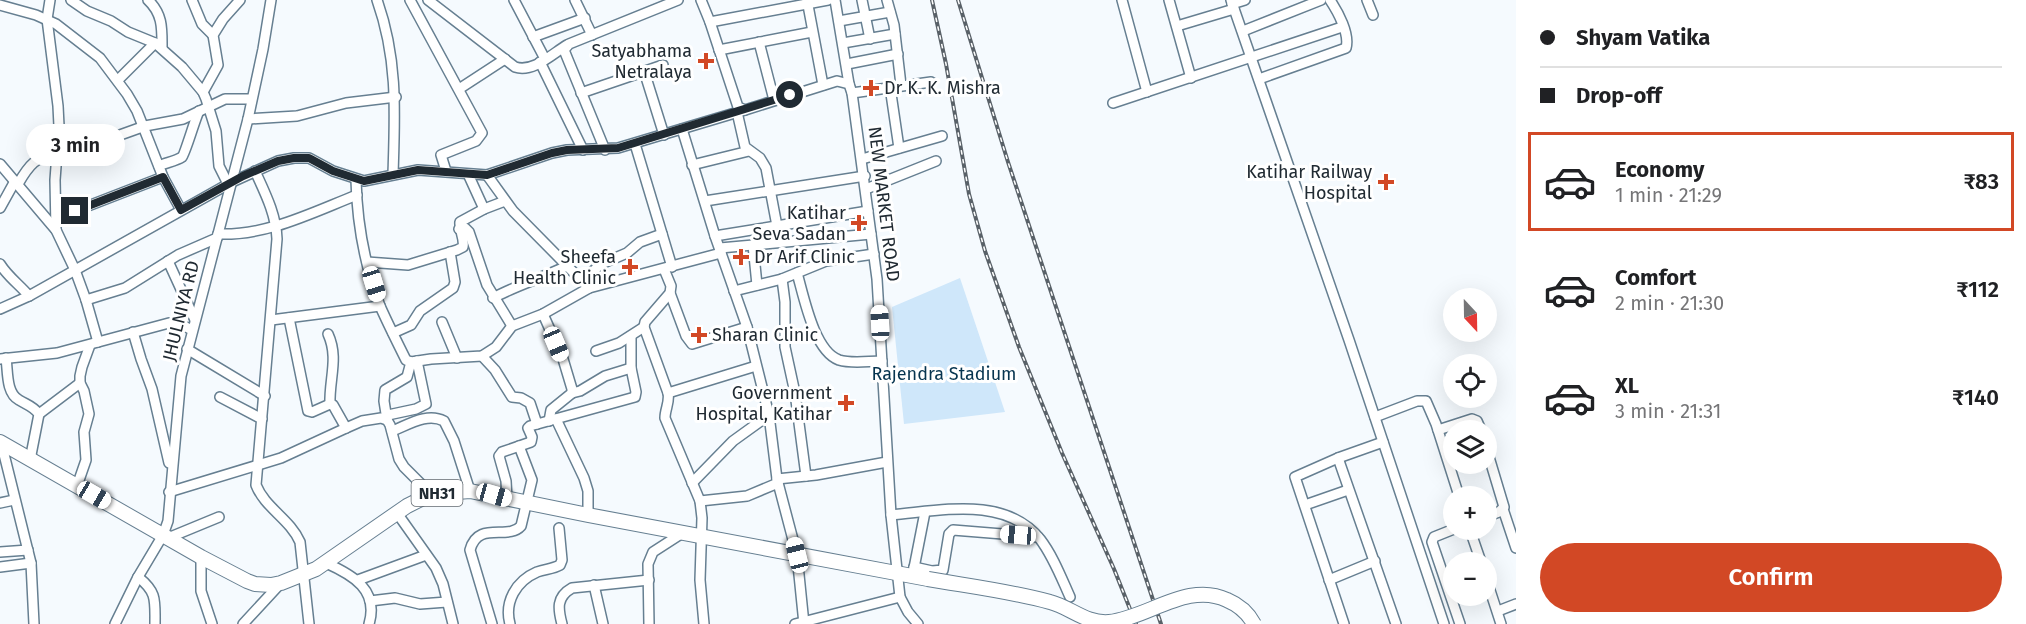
<!DOCTYPE html>
<html lang="en">
<head>
<meta charset="utf-8">
<style>
  :root { --surface:#fff; --page:#f6f6f6; --text:#202124; --muted:#757577; --line:#e0e0e0; --accent:#d24825 }
  body { margin:0; font-family:"Fira Sans",sans-serif; background:var(--page); color:var(--text); height:100vh; display:flex; flex-direction:column; font-size:22px; white-space:nowrap }
  * { box-sizing:border-box; margin:0 }
  p { font-size:20px; color:var(--muted) }
  .icon { flex:none; width:33px; height:33px; fill:none; stroke:currentColor; stroke-width:2; stroke-linecap:round; stroke-linejoin:round }
  .map { position:relative; flex:1; overflow:hidden }
  .details { display:flex; flex-direction:column; background:var(--surface); width:510px }
  .details>* { flex:none }
  .banner { display:grid; align-content:center; height:132px; padding:0 24px; background:var(--surface) }
  .needle { width:39px; rotate:158deg }
  .controls { position:absolute; left:1443px; top:288px; display:grid; gap:12px }
  .controls a { display:grid; place-items:center; width:54px; height:54px; border-radius:50%; background:var(--surface); box-shadow:0 6px 24px #0002; font-size:30px }
  .end { position:absolute; width:27px; height:27px; margin:-14px; border:8px solid #202a32; background:#fff; box-shadow:0 0 0 3px #fff }
  .from { border-radius:50% }
  .bubble { position:absolute; height:42px; border-radius:21px; background:var(--surface); box-shadow:0 6px 24px #0002; font-size:20px; font-weight:600; line-height:42px; text-align:center }
  .car { position:absolute; width:18px; height:36px; margin:-18px -9px; border-radius:8px; box-shadow:0 0 4px 2px #0007; background:linear-gradient(#fff 24%,#345 0 40%,#fff 0 76%,#345 0 86%,#fff 0) }
  .banner b { display:flex; align-items:center; gap:21px; height:57px; font-size:22px }
  .banner b+b { border-top:2px solid var(--line) }
  .banner i { width:15px; height:15px; background:var(--text) }
  ul { padding:0; list-style:none }
  li { display:flex; align-items:center; gap:18px; height:99px; margin:0 12px 9px; padding:0 12px; border:3px solid transparent; border-radius:0px }
  li div { flex:1 }
  li b { display:block; font-size:22px }
  li em { font-style:normal; font-weight:600 }
  li.selected { border-color:var(--accent) }
  li>.icon { width:54px; height:54px; stroke-width:1.5 }
  .button { display:flex; gap:12px; margin-top:auto; padding:12px 24px }
  .button a { flex:1; height:69px; border-radius:36px; background:var(--accent); color:#fff; font-size:24px; font-weight:600; line-height:69px; text-align:center }
  main { display:flex; flex:1; min-height:0 }
  .map>svg:first-child { display:block }
  .green { fill:#cfe7fa }
  .lines { fill:none; stroke-linecap:round; stroke-linejoin:round }
  .minor-casing { stroke:#667f91; stroke-width:12 }
  .highway-casing { stroke:#667f91; stroke-width:16 }
  .minor { stroke:#fff; stroke-width:9 }
  .highway { stroke:#fff; stroke-width:14 }
  .rail-casing { stroke:#596168; stroke-width:4 }
  .rail { stroke:#fff; stroke-width:1.5; stroke-dasharray:4.5; stroke-linecap:butt }
  .highway-bridge-casing { stroke:#667f91; stroke-width:16; stroke-linecap:butt }
  .highway-bridge { stroke:#fff; stroke-width:14 }
  .route { stroke:#202a32; stroke-width:8 }
  .poi-dot { fill:#d24825; stroke:#fff; stroke-width:2 }
  .labels { text-anchor:middle; stroke-width:6; stroke-linejoin:round; paint-order:stroke }
  .shield { fill:#fff; stroke:#636a70; stroke-width:1.5 }
  .shield-label { font-size:16px; font-weight:bold; fill:#202a32 }
  .poi-label { font-size:18px; fill:#202a32; stroke:#fff; text-anchor:end }
  .street-label { font-size:18px; fill:#202a32; stroke:#fff }
  .park-label { font-size:18px; fill:#06344f; stroke:#fff }
</style>
</head>
<body>
<main>
<div class="map">
<svg width="1516" height="624" viewBox="0 0 1516 624">
  <rect width="100%" height="100%" fill="#f5fafe"/>
  <polygon class="green" points="960,278 1005,412 904,424 892,307"/>
  <g class="lines">
    <g class="minor-casing">
      <g id="minor">
        <polyline points="50,0 47,19 58,106 59,126 55,180 56,230"/>
        <polyline points="71,0 87,11 111,21 128,32 155,43 182,67 203,92 206,99 216,131 219,166 228,184"/>
        <path d="M148,0C163,14 162,29 162,48"/>
        <polyline points="192,0 202,24 213,35"/>
        <path d="M377,0C398,59 395,113 393,174"/>
        <polyline points="410,0 482,133 476,141 441,155 446,171"/>
        <path d="M428,0L515,67C533,73 552,54 567,45"/>
        <polyline points="514,0 545,59"/>
        <polyline points="575,0 592,35"/>
        <polyline points="701,0 710,22 738,107 745,110 837,81 849,84 852,93 877,279 891,515 900,597 908,612 918,624"/>
        <polyline points="807,0 823,85"/>
        <polyline points="835,0 849,84"/>
        <polyline points="862,0 870,39"/>
        <polyline points="887,0 894,25 901,85"/>
        <polyline points="1122,0 1147,92"/>
        <polyline points="1169,0 1191,78"/>
        <polyline points="1231,0 1349,340 1444,624"/>
        <polyline points="1367,0 1373,15"/>
        <polyline points="1232,4 1245,0"/>
        <polyline points="0,5 36,15 56,24 100,58 127,94 137,111 163,177 181,210"/>
        <polyline points="839,21 890,12"/>
        <polyline points="710,22 828,0"/>
        <polyline points="1177,26 1234,9"/>
        <polyline points="1243,31 1321,0"/>
        <polyline points="533,37 585,18"/>
        <polyline points="759,42 774,100"/>
        <polyline points="843,43 895,34"/>
        <polyline points="719,50 812,32"/>
        <polyline points="540,62 583,150"/>
        <polyline points="847,64 898,54"/>
        <polyline points="644,71 664,135"/>
        <path d="M1259,79L1346,48C1350,34 1338,12 1330,0"/>
        <polyline points="118,80 155,43"/>
        <polyline points="890,87 899,148"/>
        <polyline points="459,89 505,59"/>
        <polyline points="203,92 218,65 213,35 223,19 240,0"/>
        <polyline points="581,93 663,65"/>
        <polyline points="852,93 931,82"/>
        <polyline points="1113,103 1342,27"/>
        <polyline points="737,112 745,147 760,158 766,168 777,226"/>
        <polyline points="248,119 297,116 346,103 396,97"/>
        <polyline points="682,129 715,236 747,327 769,415 777,479 797,555 804,624"/>
        <polyline points="635,144 672,267"/>
        <polyline points="605,150 564,50 569,44 678,0"/>
        <polyline points="56,158 145,126 183,119 225,99 251,99"/>
        <polyline points="862,159 942,136"/>
        <polyline points="0,164 56,230 75,270 86,300 98,342"/>
        <polyline points="692,165 749,151"/>
        <path d="M159,166C165,163 176,161 182,157C185,154 195,119 199,111"/>
        <path d="M255,171C265,193 276,214 277,239L256,485C265,508 290,519 300,542L309,624"/>
        <polyline points="468,174 484,209"/>
        <polyline points="487,175 513,211 589,288"/>
        <path d="M356,180C357,222 365,266 380,306C388,324 397,342 406,360L411,362L431,359L482,356L496,347L512,326L543,314L589,288L721,253"/>
        <path d="M18,184C30,163 35,159 58,150"/>
        <polyline points="866,189 936,161"/>
        <polyline points="705,201 865,176"/>
        <polyline points="0,208 15,181"/>
        <polyline points="57,218 163,177"/>
        <polyline points="459,229 465,228 469,232 487,285 512,326"/>
        <path d="M218,234C267,236 311,213 357,195"/>
        <polyline points="715,236 868,211"/>
        <polyline points="753,245 757,285"/>
        <polyline points="720,248 871,234"/>
        <polyline points="168,261 195,320"/>
        <path d="M367,262L408,265L457,250L463,247C465,239 459,231 460,222L484,209L505,201"/>
        <path d="M0,264C8,277 20,285 29,296"/>
        <path d="M664,269L671,286L670,293L645,322L644,327L668,393C670,402 665,409 665,418L700,501L702,518L700,580L704,624"/>
        <path d="M797,273C804,297 814,351 839,360C852,364 868,361 882,361"/>
        <polyline points="782,279 785,302 785,347 795,393 806,476"/>
        <polyline points="582,281 601,264 627,253 640,242 662,234"/>
        <polyline points="734,291 782,279 826,261 874,254"/>
        <polyline points="670,293 686,336 692,344 747,327"/>
        <path d="M493,298C517,285 542,278 567,266"/>
        <polyline points="86,300 125,288 178,255 217,238"/>
        <polyline points="0,309 29,296 232,182 278,161 294,158 309,158 333,171 364,181 418,170 487,175 552,153 567,150 618,148 745,110"/>
        <polyline points="543,314 563,359 572,389 572,393 551,410 549,421"/>
        <polyline points="289,318 308,411 312,412 330,404 333,405 346,428"/>
        <polyline points="271,320 380,306"/>
        <polyline points="442,322 457,358"/>
        <polyline points="133,332 141,359 152,389 169,463"/>
        <polyline points="393,333 411,325 420,311 453,288 455,282 450,252"/>
        <path d="M328,334C339,358 329,379 330,404"/>
        <polyline points="187,349 265,396"/>
        <polyline points="596,351 619,343 644,327"/>
        <polyline points="482,356 495,370 512,397 521,398 530,403 537,424"/>
        <path d="M6,358C8,372 6,393 19,400C27,405 33,406 39,414L30,460"/>
        <polyline points="0,359 57,353 169,323 178,323 192,330"/>
        <polyline points="572,393 580,391 605,376 631,368"/>
        <polyline points="668,393 756,366"/>
        <polyline points="220,397 262,419"/>
        <polyline points="39,414 80,383"/>
        <polyline points="388,415 416,409 426,404 417,361"/>
        <polyline points="1375,417 1417,401 1426,401 1436,424 1459,496"/>
        <polyline points="556,419 584,478 588,491 588,515"/>
        <polyline points="387,420 384,401 385,390 407,377 411,362"/>
        <polyline points="1438,430 1472,419 1477,421 1481,430"/>
        <path d="M392,431C408,425 427,412 444,421L454,441L470,491"/>
        <polyline points="1,442 31,563 34,624"/>
        <polyline points="1486,447 1504,507 1499,512 1486,517"/>
        <polyline points="1338,458 1396,624"/>
        <polyline points="777,479 816,475 887,462"/>
        <polyline points="692,483 733,441 769,415"/>
        <polyline points="77,486 86,460 84,432 89,414 84,391 80,383 80,376 82,367 90,345"/>
        <polyline points="169,492 281,458 346,428 362,421 381,418 387,420 390,425 399,459 404,467 431,494"/>
        <polyline points="507,499 506,481 499,456 502,452 531,442 532,437 528,428 530,426 635,397 636,392 631,368 631,336"/>
        <polyline points="700,501 747,496 778,483"/>
        <polyline points="0,503 14,500"/>
        <polyline points="1305,505 1348,490"/>
        <polyline points="1503,509 1516,548"/>
        <polyline points="397,513 436,568 443,584 453,624"/>
        <path d="M891,515C940,511 1004,495 1040,539C1053,556 1061,577 1070,597"/>
        <polyline points="1454,529 1434,537 1432,542 1460,624"/>
        <polyline points="1470,530 1481,562"/>
        <polyline points="168,538 219,517"/>
        <polyline points="0,552 28,550"/>
        <polyline points="201,557 201,591 212,624"/>
        <path d="M326,563C353,575 379,590 369,624"/>
        <polyline points="0,567 31,563"/>
        <polyline points="914,567 932,571 943,570 949,534 953,530 1038,537"/>
        <polyline points="913,573 925,512"/>
        <path d="M138,577C157,592 155,600 155,624"/>
        <polyline points="1486,578 1501,624"/>
        <polyline points="358,580 426,555"/>
        <polyline points="1329,580 1375,561"/>
        <polyline points="594,585 603,624"/>
        <polyline points="370,601 395,598 420,604 447,602"/>
        <polyline points="1498,611 1516,604"/>
        <polyline points="115,624 138,577 163,535 168,521 181,376 248,119 263,49 271,0"/>
        <polyline points="243,624 281,583"/>
        <path d="M492,624L470,550C478,520 508,541 521,526L532,480L519,446"/>
        <path d="M510,624C504,602 516,581 537,572C545,569 553,569 560,565L562,560L559,528"/>
        <path d="M562,624C558,609 556,597 572,588L649,580"/>
        <polyline points="649,624 648,564 653,552 684,532"/>
        <polyline points="795,624 900,597"/>
        <polyline points="1344,624 1295,477 1338,458 1383,442"/>
      </g>
    </g>
    <g class="highway-casing">
      <polyline id="highway" points="0,442 201,557 247,581 255,584 271,585 281,583 316,569 407,506 431,494 470,491 588,515 928,579"/>
    </g>
    <use href="#minor" class="minor"/>
    <use href="#highway" class="highway"/>
    <g class="rail-casing">
      <g id="rail">
        <polyline points="932,0 946,64 969,194 985,251 1019,347 1062,453 1114,569 1136,624"/>
        <polyline points="958,0 1008,162 1161,624"/>
      </g>
    </g>
    <use href="#rail" class="rail"/>
    <g class="highway-bridge-casing">
      <path id="highway-bridge" d="M928,579C968,586 1010,591 1050,602C1070,607 1086,624 1109,622C1148,618 1188,581 1227,600C1239,605 1248,613 1254,624"/>
    </g>
    <use href="#highway-bridge" class="highway-bridge"/>
  </g>
  <g class="lines">
    <polyline class="route" points="75,211 163,177 181,210 243,176 278,161 294,158 309,158 333,171 364,181 418,170 487,175 552,153 567,150 618,148 790,95"/>
  </g>
  <g class="poi-dot">
    <path d="M703 52h6v6h6v6h-6v6h-6v-6h-6v-6h6z"/>
    <path d="M868 79h6v6h6v6h-6v6h-6v-6h-6v-6h6z"/>
    <path d="M1383 173h6v6h6v6h-6v6h-6v-6h-6v-6h6z"/>
    <path d="M856 214h6v6h6v6h-6v6h-6v-6h-6v-6h6z"/>
    <path d="M738 248h6v6h6v6h-6v6h-6v-6h-6v-6h6z"/>
    <path d="M627 258h6v6h6v6h-6v6h-6v-6h-6v-6h6z"/>
    <path d="M696 326h6v6h6v6h-6v6h-6v-6h-6v-6h6z"/>
    <path d="M843 394h6v6h6v6h-6v6h-6v-6h-6v-6h6z"/>
  </g>
  <g class="labels">
    <rect class="shield" x="411.5" y="480" width="51" height="26" rx="4.5"/>
    <g class="shield-label">
      <text x="437" y="499">NH31</text>
    </g>
    <g class="poi-label">
      <text x="692" y="57">Satyabhama<tspan x="692" dy="21">Netralaya</tspan></text>
      <text x="884" y="94" text-anchor="start">Dr K. K. Mishra</text>
      <text x="1372" y="178">Katihar Railway<tspan x="1372" dy="21">Hospital</tspan></text>
      <text x="846" y="219">Katihar<tspan x="846" dy="21">Seva Sadan</tspan></text>
      <text x="616" y="263">Sheefa<tspan x="616" dy="21">Health Clinic</tspan></text>
      <text x="754" y="263" text-anchor="start">Dr Arif Clinic</text>
      <text x="712" y="341" text-anchor="start">Sharan Clinic</text>
      <text x="832" y="399">Government<tspan x="832" dy="21">Hospital, Katihar</tspan></text>
    </g>
    <g class="street-label">
      <text transform="translate(884 204) rotate(83)" y="6">NEW MARKET ROAD</text>
      <text transform="translate(181 311) rotate(-76)" y="6">JHULNIYA RD</text>
    </g>
    <g class="park-label">
      <text x="944" y="380">Rajendra Stadium</text>
    </g>
  </g>
</svg>
<div class="controls">
<a><svg class="needle" viewBox="-14 -14 28 28"><path d="M0-13l5 13h-10z" fill="#e53935"/><path d="M0 13l5-13h-10z" fill="#757577"/></svg></a>
<a><svg class="icon" aria-label="locate" viewBox="0 0 24 24"><circle cx="12" cy="12" r="6"/><path d="M12 2v4M12 18v4M2 12h4M18 12h4"/></svg></a>
<a><svg class="icon" aria-label="layers" viewBox="0 0 24 24"><path d="M12 4l9 5-9 5-9-5zM3 14l9 5 9-5"/></svg></a>
<a>+</a>
<a>−</a>
</div>
<i class="end from" style="left:790px;top:95px"></i>
<i class="end" style="left:75px;top:211px"></i>
<div class="bubble" style="left:26px;top:124px;width:99px">3 min</div>
<i class="car" style="left:374px;top:284px;rotate:163deg"></i>
<i class="car" style="left:880px;top:323px;rotate:357deg"></i>
<i class="car" style="left:556px;top:344px;rotate:157deg"></i>
<i class="car" style="left:94px;top:495px;rotate:120deg"></i>
<i class="car" style="left:494px;top:495px;rotate:106deg"></i>
<i class="car" style="left:1018px;top:535px;rotate:275deg"></i>
<i class="car" style="left:797px;top:555px;rotate:346deg"></i>
</div>
<section class="details">
<div class="banner">
<b><i class="from"></i>Shyam Vatika</b>
<b><i></i>Drop-off</b>
</div>
<ul>
<li class="selected"><svg class="icon" aria-label="car" viewBox="0 0 24 24"><path d="M5 17H2v-5l4-1 3-4h7l3 4 3 1v5h-3M9 17h6M6 11h13"/><circle cx="7" cy="17" r="2"/><circle cx="17" cy="17" r="2"/></svg><div><b>Economy</b><p>1 min · 21:29</p></div><em>₹83</em></li>
<li><svg class="icon" aria-label="car" viewBox="0 0 24 24"><path d="M5 17H2v-5l4-1 3-4h7l3 4 3 1v5h-3M9 17h6M6 11h13"/><circle cx="7" cy="17" r="2"/><circle cx="17" cy="17" r="2"/></svg><div><b>Comfort</b><p>2 min · 21:30</p></div><em>₹112</em></li>
<li><svg class="icon" aria-label="car" viewBox="0 0 24 24"><path d="M5 17H2v-5l4-1 3-4h7l3 4 3 1v5h-3M9 17h6M6 11h13"/><circle cx="7" cy="17" r="2"/><circle cx="17" cy="17" r="2"/></svg><div><b>XL</b><p>3 min · 21:31</p></div><em>₹140</em></li>
</ul>
<div class="button"><a>Confirm</a></div>
</section>
</main>
</body>
</html>
